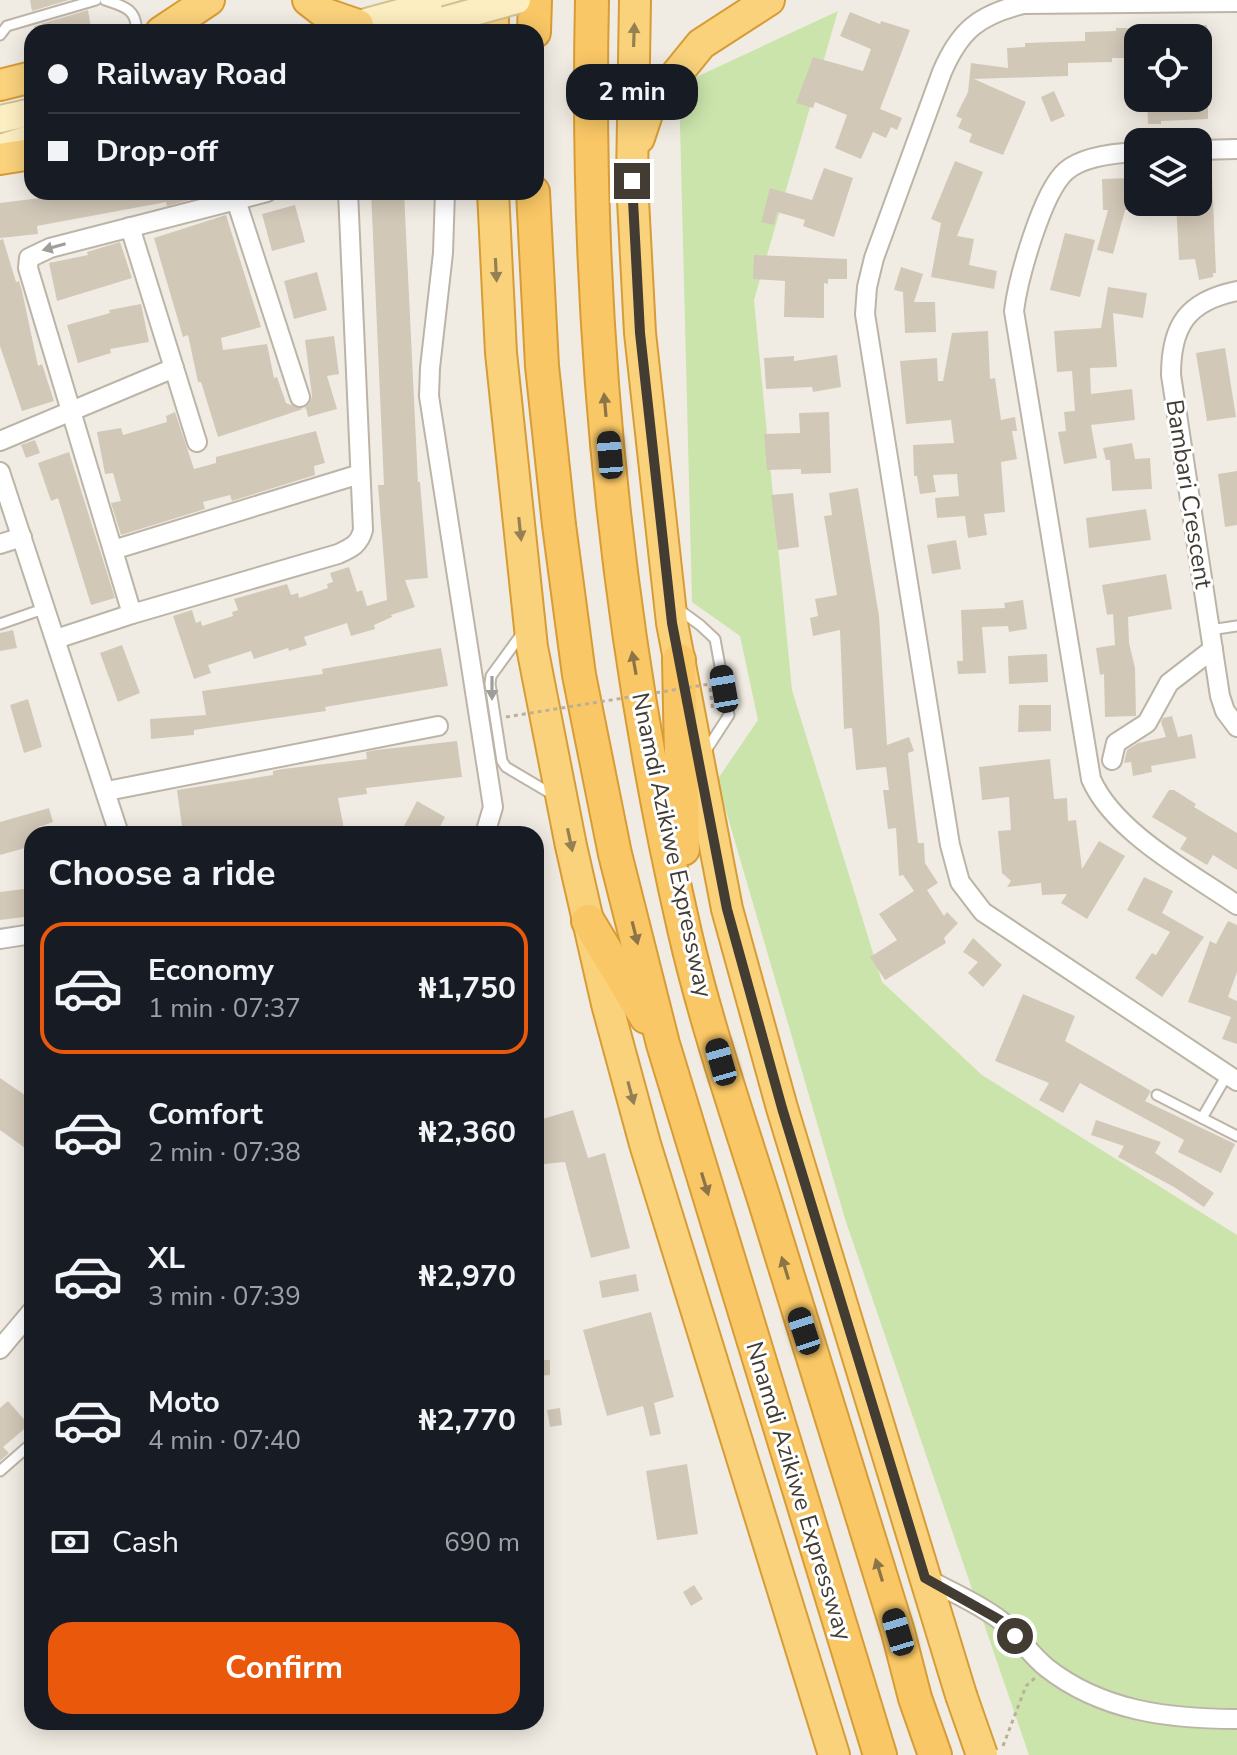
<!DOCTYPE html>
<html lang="en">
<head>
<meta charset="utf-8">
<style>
  :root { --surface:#171b24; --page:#20242c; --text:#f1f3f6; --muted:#9ea1a6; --line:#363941; --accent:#ea580c }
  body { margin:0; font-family:"Nunito Sans",sans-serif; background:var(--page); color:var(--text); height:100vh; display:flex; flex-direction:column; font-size:30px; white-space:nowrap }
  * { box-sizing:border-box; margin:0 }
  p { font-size:26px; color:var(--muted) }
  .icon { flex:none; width:44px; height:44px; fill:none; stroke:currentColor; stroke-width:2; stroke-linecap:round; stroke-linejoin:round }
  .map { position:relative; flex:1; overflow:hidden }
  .panel { position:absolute; left:24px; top:826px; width:520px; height:904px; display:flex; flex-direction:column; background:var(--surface); border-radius:24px; box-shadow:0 4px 20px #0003 }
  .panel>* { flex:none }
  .banner { position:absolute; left:24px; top:24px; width:520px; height:176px; border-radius:24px; box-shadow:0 4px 20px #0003; display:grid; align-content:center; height:176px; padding:0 24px; background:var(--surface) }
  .controls { position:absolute; left:1124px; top:24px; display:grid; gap:16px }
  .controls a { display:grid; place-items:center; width:88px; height:88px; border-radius:16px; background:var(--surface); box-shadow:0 4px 20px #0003; font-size:40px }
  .end { position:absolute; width:36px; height:36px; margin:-18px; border:10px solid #423c33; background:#fff; box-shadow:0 0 0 4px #fff }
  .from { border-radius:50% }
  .bubble { position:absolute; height:56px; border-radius:24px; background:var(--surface); box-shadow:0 4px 20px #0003; font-size:26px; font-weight:700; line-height:56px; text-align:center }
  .car { position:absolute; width:24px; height:48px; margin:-24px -12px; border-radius:10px; box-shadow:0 0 6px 2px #0007; background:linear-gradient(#222 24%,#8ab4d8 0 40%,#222 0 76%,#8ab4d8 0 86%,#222 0) }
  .banner b { display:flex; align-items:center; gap:28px; height:76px; font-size:30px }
  .banner b+b { border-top:2px solid var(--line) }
  .banner i { width:20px; height:20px; background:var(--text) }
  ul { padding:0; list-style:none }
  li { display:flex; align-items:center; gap:24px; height:132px; margin:0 16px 12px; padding:0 8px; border:4px solid transparent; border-radius:24px }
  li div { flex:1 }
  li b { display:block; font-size:30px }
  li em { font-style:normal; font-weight:700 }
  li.current { border-color:var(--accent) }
  li>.icon { width:72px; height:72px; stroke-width:1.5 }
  h2 { padding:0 24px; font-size:36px; line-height:96px }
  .pay { display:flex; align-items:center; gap:20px; height:88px; padding:0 24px; font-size:30px }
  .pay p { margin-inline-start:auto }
  .button { display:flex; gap:16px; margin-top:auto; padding:16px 24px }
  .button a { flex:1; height:92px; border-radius:24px; background:var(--accent); color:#fff; font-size:32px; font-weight:700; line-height:92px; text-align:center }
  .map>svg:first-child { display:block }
  .green { fill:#cbe4ac }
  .building { fill:#d2c8b8 }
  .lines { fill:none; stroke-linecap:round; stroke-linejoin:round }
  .service-casing { stroke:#bcb4a6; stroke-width:13 }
  .minor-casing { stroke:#bcb4a6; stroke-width:22 }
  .secondary-casing { stroke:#d0c093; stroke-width:30 }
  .trunk-casing { stroke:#d79c36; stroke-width:34 }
  .motorway-casing { stroke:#d79c36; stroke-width:36 }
  .path { stroke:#bdaf97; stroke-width:3; stroke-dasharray:4 4; stroke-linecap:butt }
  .service { stroke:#fff; stroke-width:9 }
  .minor { stroke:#fff; stroke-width:18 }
  .secondary { stroke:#fdeec1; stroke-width:26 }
  .trunk { stroke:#fad27c; stroke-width:30 }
  .motorway { stroke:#f9c765; stroke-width:32 }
  .secondary-bridge-casing { stroke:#d0c093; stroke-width:30; stroke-linecap:butt }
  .trunk-bridge-casing { stroke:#d79c36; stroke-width:34; stroke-linecap:butt }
  .path-bridge { stroke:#bdaf97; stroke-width:3; stroke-dasharray:4 4; stroke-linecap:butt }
  .secondary-bridge { stroke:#fdeec1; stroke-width:26 }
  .trunk-bridge { stroke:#fad27c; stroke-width:30 }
  .oneway { fill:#958054 }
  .oneway2 { fill:#a09e99 }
  .oneway3 { fill:#8b7447 }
  .route { stroke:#423c33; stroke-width:10 }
  .labels { text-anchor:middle; stroke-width:6; stroke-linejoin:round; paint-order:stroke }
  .street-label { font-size:24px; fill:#423c33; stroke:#fff }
</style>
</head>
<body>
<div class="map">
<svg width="1237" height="1755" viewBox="0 0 1237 1755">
  <rect width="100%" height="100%" fill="#f1ece3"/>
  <polygon class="green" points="838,11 754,300 792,690 882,982 982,1075 1237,1235 1237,1755 1029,1755 845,1219 717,780 758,720 740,636 692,602 679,85"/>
  <g class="building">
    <polygon points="30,0 69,0 32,11"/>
    <polygon points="88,10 91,27 61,32 36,32 34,26"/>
    <polygon points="850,12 880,24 881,21 910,30 880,109 902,118 897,130 891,127 886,138 873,132 861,159 835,148 847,115 815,102 813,108 796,103 813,57 863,71 871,49 840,36"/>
    <polygon points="1207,25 1208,38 1151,38 1150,27"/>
    <polygon points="1116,28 1138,28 1138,58 1112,58 1112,62 1068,63 1068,76 974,79 1026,102 1003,155 969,142 972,134 958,128 962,119 956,116 968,92 971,63 1008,68 1007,48 1025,47 1025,43 1085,41 1085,32 1116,31"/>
    <polygon points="1054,91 1065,116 1051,122 1041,97"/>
    <polygon points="1176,98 1208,98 1208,119 1161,121 1161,124 1148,124 1147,104 1166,103 1166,99"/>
    <polygon points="955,161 983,172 957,236 974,239 969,265 997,271 994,289 931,277 941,223 931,219"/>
    <polygon points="824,168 853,178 834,237 803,226 805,220 777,212 774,225 761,222 770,188 812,200"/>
    <polygon points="1198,175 1212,175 1216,273 1213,273 1213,277 1199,280 1195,259 1179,260 1176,202 1198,202"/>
    <polygon points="1133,178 1134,210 1125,210 1113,254 1097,250 1108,210 1103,210 1102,179"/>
    <polygon points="39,192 219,192 167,206 166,202 37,226 38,234 0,238 0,203 40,198"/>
    <polygon points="371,192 404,192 418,482 420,482 428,578 405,580 415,607 391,615 392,617 374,625 375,629 351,636 347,623 304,637 307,645 289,651 288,648 254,659 251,651 208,665 211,673 194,679 173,616 192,610 196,623 201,621 202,626 233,616 232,612 238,610 234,599 287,584 291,595 298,593 299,598 328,588 327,584 333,582 330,573 349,567 357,592 362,590 367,606 387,600 378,485 384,485"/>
    <polygon points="295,205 305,242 272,251 262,214"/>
    <polygon points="226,215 261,327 221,338 223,350 267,344 274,378 277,377 286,403 303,409 309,404 312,396 305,340 334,336 339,374 327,376 337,409 308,417 306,408 218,437 201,382 198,382 188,335 183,337 154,238"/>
    <polygon points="1065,233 1095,240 1080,297 1050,290"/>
    <polygon points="3,239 16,282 19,281 22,291 38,366 42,364 54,401 22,411 0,346 0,240"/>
    <polygon points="120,242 132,278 57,301 49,263 88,255 87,252"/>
    <polygon points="754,255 847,259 847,279 828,279 828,284 824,283 824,318 784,317 785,281 753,279"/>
    <polygon points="901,267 923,274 914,302 935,302 936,332 905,333 903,292 894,290"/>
    <polygon points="317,272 327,310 294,319 284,281"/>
    <polygon points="1108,287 1147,293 1143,318 1113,313 1117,367 1090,368 1091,394 1132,389 1135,420 1091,425 1097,458 1064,464 1058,432 1066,431 1064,412 1075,411 1072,371 1057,372 1054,331 1101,328"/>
    <polygon points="141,304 149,342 110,349 111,353 78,363 67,325 110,313 109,310"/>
    <polygon points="988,331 990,379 995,378 1001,420 1015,417 1017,431 1012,431 1017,459 1001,462 1005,512 984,514 987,535 968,538 965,516 937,518 935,498 959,496 957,474 933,475 936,492 920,494 917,476 914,476 913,445 954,443 951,420 906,424 900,361 937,358 938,381 943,381 952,333"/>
    <polygon points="1225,348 1236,417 1207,421 1196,353"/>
    <polygon points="837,355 841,387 813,392 812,387 766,389 764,358 794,356 794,361"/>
    <polygon points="175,412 194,469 216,463 216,457 316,431 325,463 314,466 315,475 232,501 230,495 203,502 205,509 121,535 111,503 121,501 113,473 105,474 97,432 121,428 123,435 167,422 166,416"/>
    <polygon points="829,412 831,473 801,474 801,469 767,470 764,434 800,433 799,413"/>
    <polygon points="35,440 40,453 26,458 21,445"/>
    <polygon points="1132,443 1135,459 1150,458 1152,489 1112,491 1110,460 1106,460 1103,448"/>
    <polygon points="69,452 115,598 91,605 58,498 51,501 38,463"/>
    <polygon points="1237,471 1237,525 1225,527 1218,474"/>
    <polygon points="858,488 879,616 887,745 909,737 914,751 908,753 918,843 924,843 925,863 938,883 927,890 944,916 947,912 958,923 944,938 946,943 885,980 870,957 897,940 879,914 914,891 903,875 899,876 896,828 888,829 883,790 889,790 886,767 856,770 852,728 844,729 840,630 813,636 810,618 818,616 815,599 837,595 824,516 832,515 829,493"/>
    <polygon points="793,493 799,547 778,550 771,495"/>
    <polygon points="1146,509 1151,540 1089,548 1086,518"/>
    <polygon points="956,540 961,569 932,574 927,545"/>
    <polygon points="1166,574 1172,609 1128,617 1129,643 1135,668 1136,716 1105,717 1104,674 1100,675 1096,648 1115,645 1113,614 1107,615 1102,585"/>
    <polygon points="1023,600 1027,629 1009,632 1008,626 982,627 986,673 958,674 957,661 963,661 961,610 1005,608 1004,603"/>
    <polygon points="13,630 17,648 0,651 0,633"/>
    <polygon points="122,645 140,693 118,702 100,653"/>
    <polygon points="441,648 448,686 325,707 326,711 194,730 194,735 151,739 150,719 206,715 202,691 323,674 322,669"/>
    <polygon points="1047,654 1048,682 1009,684 1008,656"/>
    <polygon points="28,699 42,747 24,753 10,705"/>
    <polygon points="1019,705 1051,705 1051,731 1018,732"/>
    <polygon points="1172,716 1178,737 1192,734 1196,758 1151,766 1152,772 1133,776 1131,762 1124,763 1127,750 1138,743 1166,737 1161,722 1163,718"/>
    <polygon points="457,741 462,777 366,788 367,794 338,798 345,834 183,834 177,790 273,775 273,771 283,769 367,759 366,752 376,750"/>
    <polygon points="1050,759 1054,799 1067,798 1068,821 1076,820 1082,869 1099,841 1125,856 1087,919 1061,903 1067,894 1042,895 1041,883 1007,887 1011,881 1002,873 998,831 1011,830 1009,797 982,800 979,767"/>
    <polygon points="1169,790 1174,790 1196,804 1194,807 1237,833 1237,870 1213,855 1207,865 1180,849 1187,838 1152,817"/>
    <polygon points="417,801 445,817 436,834 400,834"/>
    <polygon points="49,808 53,822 39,827 41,834 32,834 32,846 0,855 0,822"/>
    <polygon points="1144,877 1173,891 1162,913 1204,937 1162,997 1135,978 1152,953 1156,955 1170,932 1127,910"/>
    <polygon points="32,888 32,916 0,920 0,892"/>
    <polygon points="1228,921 1237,925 1237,972 1228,997 1237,1001 1237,1044 1222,1039 1231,1017 1188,1002 1210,941 1216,944"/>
    <polygon points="973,938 1002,965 983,987 968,973 978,962 963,952"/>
    <polygon points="1023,994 1075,1016 1065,1041 1151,1091 1145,1101 1235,1144 1221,1173 1178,1152 1184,1140 1080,1083 1063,1113 1039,1100 1049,1083 995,1061"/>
    <polygon points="0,1078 32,1100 32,1153 0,1130"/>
    <polygon points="573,1110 588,1158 605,1153 630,1248 591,1258 565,1162 544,1164 536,1121"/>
    <polygon points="1096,1120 1161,1142 1155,1153 1214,1193 1204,1207 1174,1187 1118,1157 1124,1146 1091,1135"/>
    <polygon points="636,1274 639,1291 602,1298 599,1281"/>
    <polygon points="651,1312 674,1397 654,1403 661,1434 650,1436 643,1406 607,1416 583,1330"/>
    <polygon points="536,1360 550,1360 550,1375 536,1376"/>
    <polygon points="8,1401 29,1425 3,1447 9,1453 0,1461 0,1408"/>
    <polygon points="560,1408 562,1425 550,1427 547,1410"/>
    <polygon points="687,1464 698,1534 657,1540 646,1471"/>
    <polygon points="694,1585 703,1599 691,1606 683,1592"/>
  </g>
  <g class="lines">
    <g class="service-casing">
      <g id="service">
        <path d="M105,0C123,6 138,9 136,32"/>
        <polyline points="0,35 7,26 96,0"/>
        <polyline points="678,609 700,625 715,639 729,715 705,752"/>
        <polyline points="0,624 46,608"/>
        <polyline points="1210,630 1237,626"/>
        <polyline points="523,632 491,676 490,684 502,761 506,767 555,796"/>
        <polyline points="1157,1095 1237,1136"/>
        <polyline points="1202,1118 1227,1075"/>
        <polyline points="0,1471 32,1443"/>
      </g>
    </g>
    <g class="minor-casing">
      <g id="minor">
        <path d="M1237,2L1023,4C979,15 960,30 942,72L874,258L867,287L865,314L950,845L960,882L983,912L1237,1081"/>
        <polyline points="1198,150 1237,149"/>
        <path d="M1138,152C1116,153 1083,156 1066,171C1042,192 1018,279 1014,311L1091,779C1114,832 1189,872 1237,905"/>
        <polyline points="445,192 443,253 430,368 429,396 493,807 485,834"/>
        <polyline points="236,200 300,397"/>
        <polyline points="130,227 197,442"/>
        <path d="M1237,291C1187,301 1171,326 1171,375L1220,696L1225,711L1237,727"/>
        <polyline points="0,441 174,368"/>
        <polyline points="0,472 119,834"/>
        <polyline points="0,544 22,537"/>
        <polyline points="113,550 360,474"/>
        <polyline points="132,614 28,268 29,258 50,248 267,192"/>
        <path d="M56,639L132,614L338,554C351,548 359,545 363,530L348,192"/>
        <polyline points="1112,760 1116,743 1147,723 1169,683 1213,649"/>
        <polyline points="107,791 438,726"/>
        <polyline points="0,939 32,934"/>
        <polyline points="0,1349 32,1311"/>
        <path d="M925,1578C949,1591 978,1603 1000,1620C1017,1633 1029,1654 1047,1668C1102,1711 1169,1719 1237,1719"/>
      </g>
    </g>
    <g class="secondary-casing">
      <g id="secondary">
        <polyline points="329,32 447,0"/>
        <polyline points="404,32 445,20"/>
        <polyline points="0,119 32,112"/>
        <polyline points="0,148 32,138"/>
      </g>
    </g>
    <g class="trunk-casing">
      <g id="trunk">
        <polyline points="308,0 326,14 358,25"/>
        <polyline points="493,0 493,32"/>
        <polyline points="635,0 632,181 640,333 672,623 727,909 782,1108 961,1695"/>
        <polyline points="161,32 209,0"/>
        <polyline points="0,85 32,77"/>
        <polyline points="639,138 649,108 701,44 769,0"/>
        <polyline points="0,159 32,154"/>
        <polyline points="493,192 501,353 532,647 571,846 607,1004 645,1144 834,1755"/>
      </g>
    </g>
    <g class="motorway-casing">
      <g id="motorway">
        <path d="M592,0C585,313 615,628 685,933C706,1023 736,1111 764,1199C808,1344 853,1488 898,1632L915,1698L935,1755"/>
        <polyline points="534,32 535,0"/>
        <polyline points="533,192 542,366 559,525 579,675 615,854 663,1044 880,1755"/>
        <polyline points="679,660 683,849"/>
        <polyline points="588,921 646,1017"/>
      </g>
    </g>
    <g class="path">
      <polyline points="710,688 713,712"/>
      <polyline points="1003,1746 1026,1686 1035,1678"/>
    </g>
    <use href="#service" class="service"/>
    <use href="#minor" class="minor"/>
    <use href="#secondary" class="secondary"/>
    <use href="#trunk" class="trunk"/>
    <use href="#motorway" class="motorway"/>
    <g class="secondary-bridge-casing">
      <polyline id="secondary-bridge" points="445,20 517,0"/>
    </g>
    <g class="trunk-bridge-casing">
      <polyline id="trunk-bridge" points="961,1695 982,1755"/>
    </g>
    <polyline class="path-bridge" points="506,717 710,684"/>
    <use href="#secondary-bridge" class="secondary-bridge"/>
    <use href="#trunk-bridge" class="trunk-bridge"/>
  </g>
  <defs><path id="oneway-solid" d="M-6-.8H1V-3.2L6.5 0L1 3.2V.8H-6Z" transform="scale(2)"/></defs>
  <g class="oneway">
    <use href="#oneway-solid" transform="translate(634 35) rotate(-88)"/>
    <use href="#oneway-solid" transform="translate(496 270) rotate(87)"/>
    <use href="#oneway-solid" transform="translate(520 529) rotate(84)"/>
    <use href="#oneway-solid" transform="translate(570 840) rotate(78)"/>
    <use href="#oneway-solid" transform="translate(631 1093) rotate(75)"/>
  </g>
  <g class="oneway2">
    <use href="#oneway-solid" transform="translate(54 247) rotate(164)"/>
    <use href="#oneway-solid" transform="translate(492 688) rotate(90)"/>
  </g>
  <g class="oneway3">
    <use href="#oneway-solid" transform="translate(605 405) rotate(-95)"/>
    <use href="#oneway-solid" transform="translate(634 663) rotate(-100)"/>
    <use href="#oneway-solid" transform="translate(635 933) rotate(76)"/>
    <use href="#oneway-solid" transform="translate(705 1184) rotate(73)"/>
    <use href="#oneway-solid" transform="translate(785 1268) rotate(-107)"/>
    <use href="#oneway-solid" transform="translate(879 1570) rotate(-107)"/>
  </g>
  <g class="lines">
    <polyline class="route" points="632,181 640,333 672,623 727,909 782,1108 925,1578 1000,1620 1015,1636"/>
  </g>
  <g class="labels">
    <g class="street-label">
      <text transform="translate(1189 494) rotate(81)" y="8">Bambari Crescent</text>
      <text transform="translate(672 845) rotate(78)" y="8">Nnamdi Azikiwe Expressway</text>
      <text transform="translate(799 1491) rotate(73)" y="8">Nnamdi Azikiwe Expressway</text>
    </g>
  </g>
</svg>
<div class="controls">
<a><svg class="icon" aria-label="locate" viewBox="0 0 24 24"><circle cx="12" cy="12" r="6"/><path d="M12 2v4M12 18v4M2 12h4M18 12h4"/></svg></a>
<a><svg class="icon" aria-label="layers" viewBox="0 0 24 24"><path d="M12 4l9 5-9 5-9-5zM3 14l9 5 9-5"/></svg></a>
</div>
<i class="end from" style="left:1015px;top:1636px"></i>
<i class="end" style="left:632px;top:181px"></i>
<div class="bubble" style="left:566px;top:64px;width:132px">2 min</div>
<i class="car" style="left:610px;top:455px;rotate:355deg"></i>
<i class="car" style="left:724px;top:689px;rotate:350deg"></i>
<i class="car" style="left:721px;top:1062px;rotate:344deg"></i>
<i class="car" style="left:804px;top:1331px;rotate:342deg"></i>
<i class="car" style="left:898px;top:1632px;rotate:343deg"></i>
<div class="banner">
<b><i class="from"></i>Railway Road</b>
<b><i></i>Drop-off</b>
</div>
<section class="panel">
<h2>Choose a ride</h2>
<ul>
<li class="current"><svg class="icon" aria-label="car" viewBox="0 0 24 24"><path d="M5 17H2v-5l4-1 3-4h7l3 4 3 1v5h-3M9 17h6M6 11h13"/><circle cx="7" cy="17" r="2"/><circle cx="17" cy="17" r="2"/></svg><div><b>Economy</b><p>1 min · 07:37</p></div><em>₦1,750</em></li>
<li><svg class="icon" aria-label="car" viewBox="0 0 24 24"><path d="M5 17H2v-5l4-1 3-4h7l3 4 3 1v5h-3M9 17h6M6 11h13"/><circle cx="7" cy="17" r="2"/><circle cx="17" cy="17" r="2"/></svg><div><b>Comfort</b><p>2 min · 07:38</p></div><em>₦2,360</em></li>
<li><svg class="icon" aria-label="car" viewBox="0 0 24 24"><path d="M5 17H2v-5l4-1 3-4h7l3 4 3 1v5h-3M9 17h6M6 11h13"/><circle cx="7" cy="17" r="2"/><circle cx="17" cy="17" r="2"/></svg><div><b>XL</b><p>3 min · 07:39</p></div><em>₦2,970</em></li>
<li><svg class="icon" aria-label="car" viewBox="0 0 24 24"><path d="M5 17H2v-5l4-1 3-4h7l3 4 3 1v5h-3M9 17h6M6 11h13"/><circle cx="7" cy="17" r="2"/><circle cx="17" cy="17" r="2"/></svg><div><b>Moto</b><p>4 min · 07:40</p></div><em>₦2,770</em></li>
</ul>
<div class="pay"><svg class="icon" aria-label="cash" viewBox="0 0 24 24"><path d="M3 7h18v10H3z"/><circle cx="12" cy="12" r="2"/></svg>Cash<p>690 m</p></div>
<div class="button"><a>Confirm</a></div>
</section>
</div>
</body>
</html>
